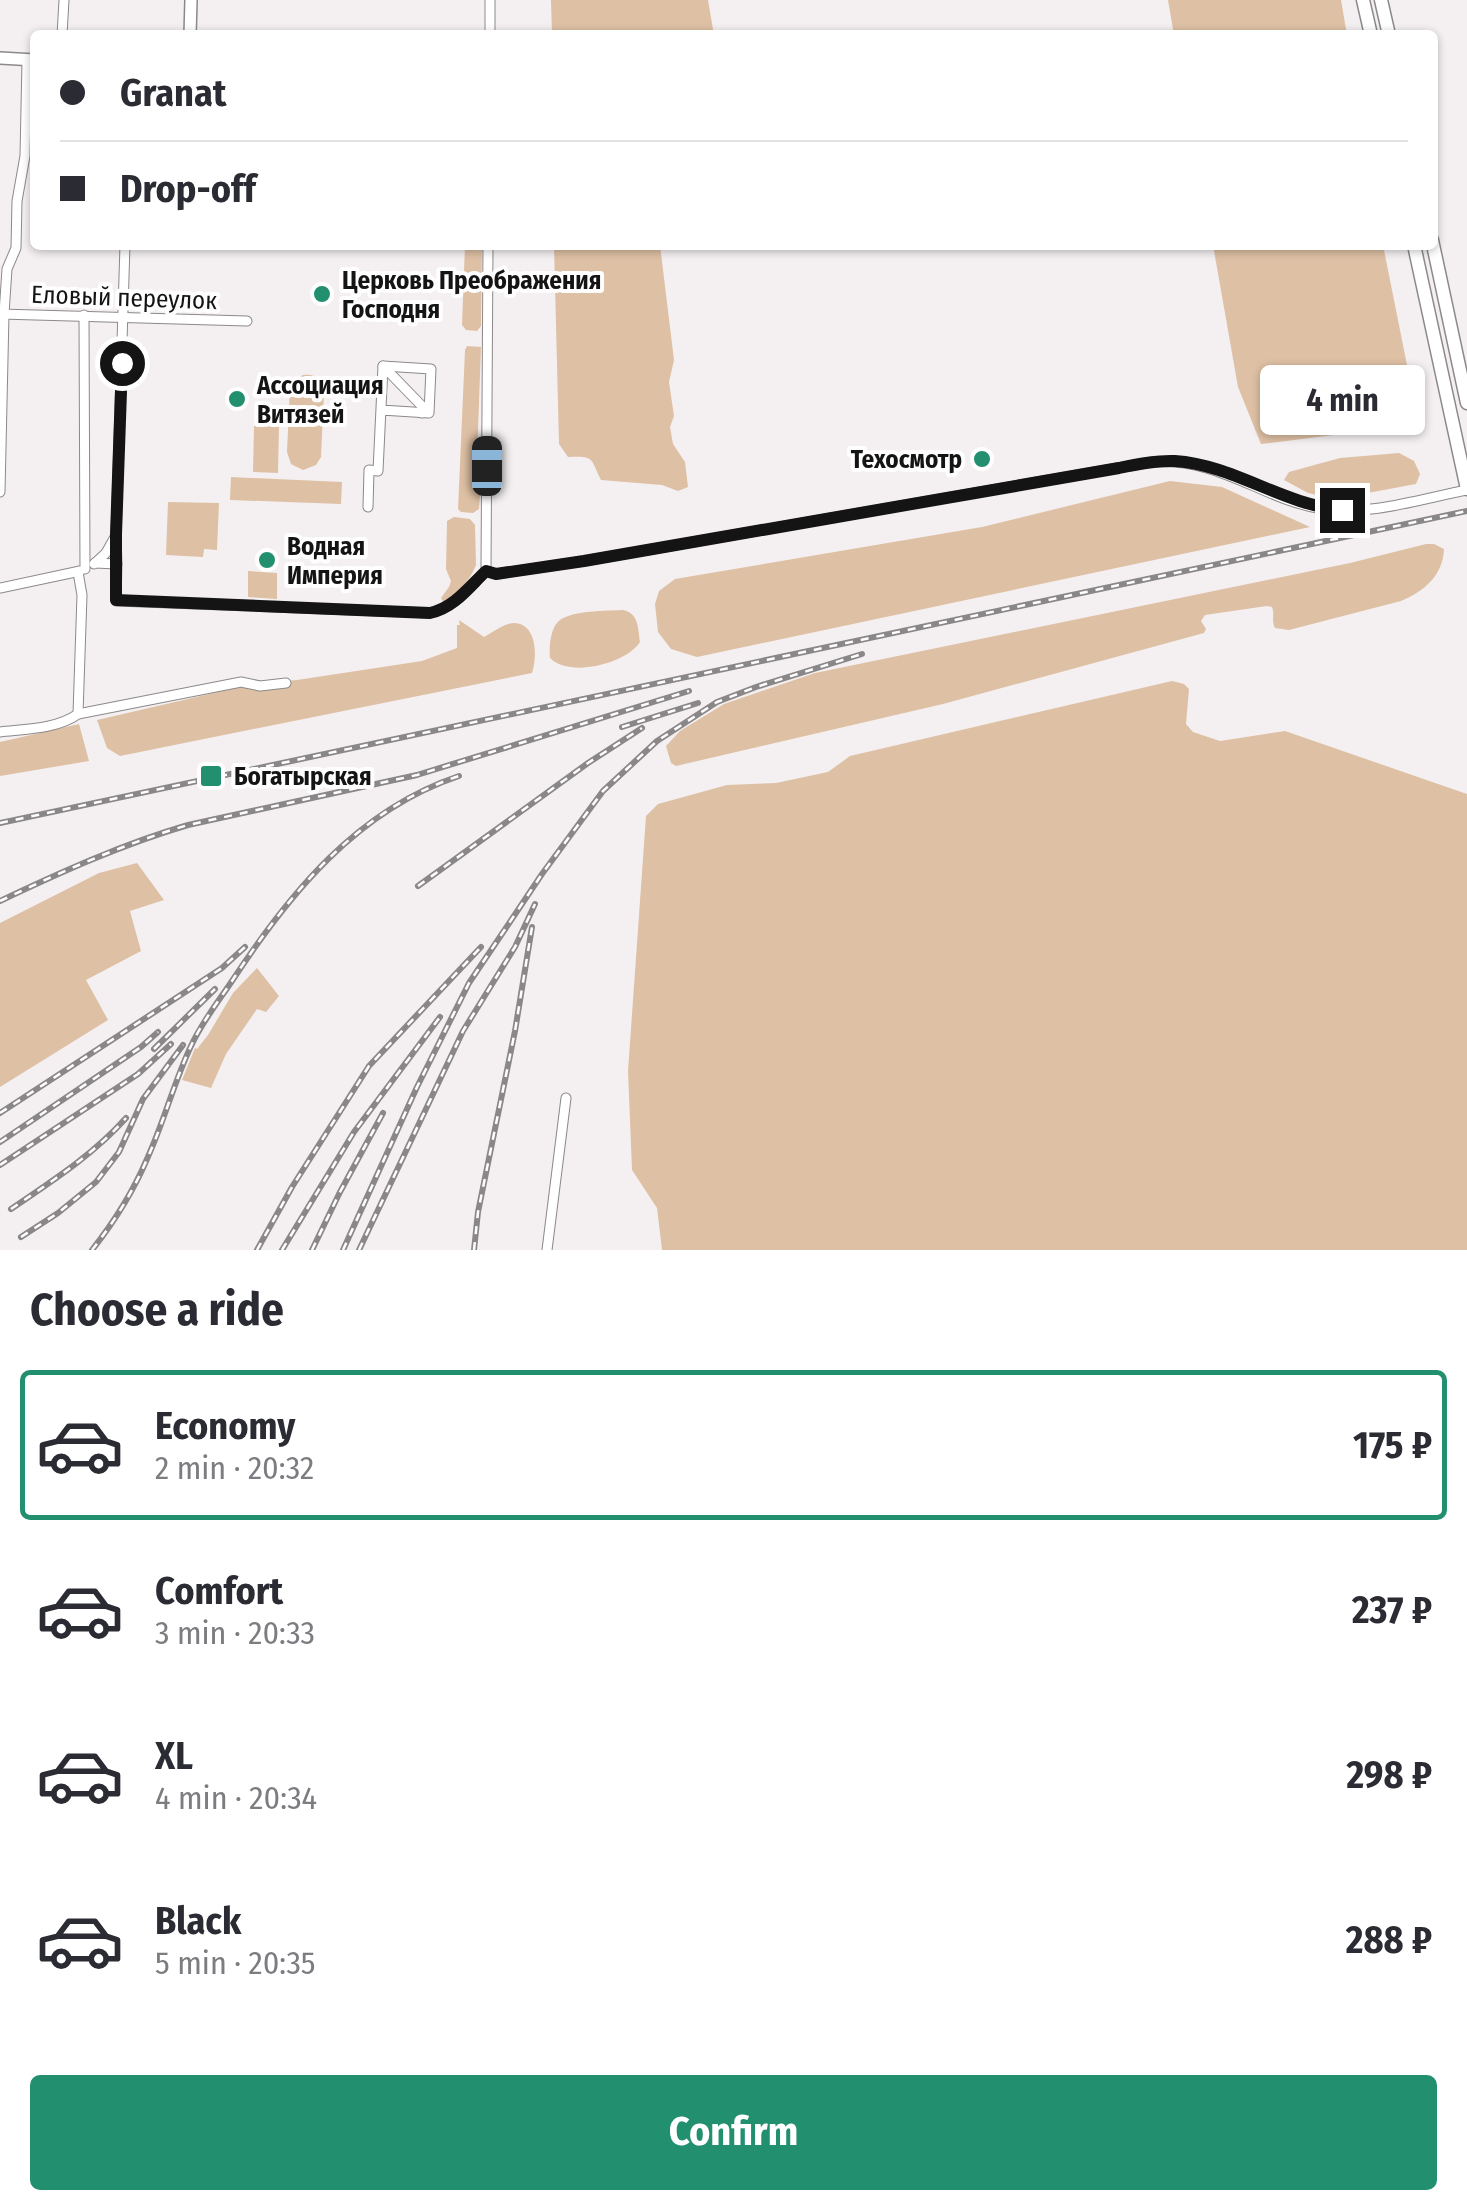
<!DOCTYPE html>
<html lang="en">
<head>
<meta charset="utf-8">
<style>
  :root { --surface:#fff; --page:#f2f2f3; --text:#2b2b33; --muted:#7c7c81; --line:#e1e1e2; --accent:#228f6e }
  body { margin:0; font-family:"Fira Sans Condensed",sans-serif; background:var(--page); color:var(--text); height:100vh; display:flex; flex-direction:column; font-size:38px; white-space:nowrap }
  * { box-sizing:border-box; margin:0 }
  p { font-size:32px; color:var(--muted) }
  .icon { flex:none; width:55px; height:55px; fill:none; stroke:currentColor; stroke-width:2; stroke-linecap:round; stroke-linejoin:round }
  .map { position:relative; height:1250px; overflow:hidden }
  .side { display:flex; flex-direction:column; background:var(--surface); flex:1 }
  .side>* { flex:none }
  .hud { position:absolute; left:30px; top:30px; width:1408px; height:220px; border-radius:10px; box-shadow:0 2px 8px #0004; display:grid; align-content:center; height:220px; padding:0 30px; background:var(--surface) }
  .end { position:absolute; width:45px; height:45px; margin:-22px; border:12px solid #151415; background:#fff; box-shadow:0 0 0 5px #fff }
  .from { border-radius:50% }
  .bubble { position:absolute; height:70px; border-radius:10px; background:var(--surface); box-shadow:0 2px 8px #0004; font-size:32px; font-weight:700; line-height:70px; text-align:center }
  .car { position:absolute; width:30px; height:60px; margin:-30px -15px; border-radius:12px; box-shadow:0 0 8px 2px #0007; background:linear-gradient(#222 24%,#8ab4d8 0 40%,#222 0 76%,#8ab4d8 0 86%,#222 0) }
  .hud b { display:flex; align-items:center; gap:35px; height:95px; font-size:38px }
  .hud b+b { border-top:2px solid var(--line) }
  .hud i { width:25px; height:25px; background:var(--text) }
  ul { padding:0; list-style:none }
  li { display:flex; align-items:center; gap:30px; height:150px; margin:0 20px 15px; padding:0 10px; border:5px solid transparent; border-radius:10px }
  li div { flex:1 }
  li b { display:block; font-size:38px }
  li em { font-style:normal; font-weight:700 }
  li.current { border-color:var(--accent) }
  li>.icon { width:90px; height:90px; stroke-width:1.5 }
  h2 { padding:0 30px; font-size:45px; line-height:120px }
  .button { display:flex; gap:20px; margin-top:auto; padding:20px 30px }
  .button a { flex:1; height:115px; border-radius:10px; background:var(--accent); color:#fff; font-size:40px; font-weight:700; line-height:115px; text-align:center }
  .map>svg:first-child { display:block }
  .green { fill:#dec0a4 }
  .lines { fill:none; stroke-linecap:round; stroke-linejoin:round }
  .minor-casing { stroke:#8c898a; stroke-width:11 }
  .major-casing { stroke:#8c898a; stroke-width:14 }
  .highway-casing { stroke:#8c898a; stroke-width:15 }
  .minor { stroke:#fff; stroke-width:9 }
  .major { stroke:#fff; stroke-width:11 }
  .highway { stroke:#fff; stroke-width:12 }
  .rail-casing { stroke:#8a8788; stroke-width:6 }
  .rail { stroke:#fffefe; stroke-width:2.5; stroke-dasharray:8; stroke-linecap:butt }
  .route { stroke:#151415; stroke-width:12 }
  .poi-dot { fill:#228f6e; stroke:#fffefe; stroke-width:4 }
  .labels { text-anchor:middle; stroke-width:8; stroke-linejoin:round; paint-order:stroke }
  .poi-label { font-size:25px; font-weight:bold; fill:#151415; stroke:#fffefe; text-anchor:start }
  .street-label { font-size:25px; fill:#151415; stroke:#fffefe }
</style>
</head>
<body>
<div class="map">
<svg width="1467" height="1250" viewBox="0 0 1467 1250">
  <rect width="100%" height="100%" fill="#f4f0f1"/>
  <g class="green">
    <polygon points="551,0 708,0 714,35 552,35"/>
    <polygon points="1168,0 1341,0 1347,35 1174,35"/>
    <polygon points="465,245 482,245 481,326 477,331 466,330 462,325"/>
    <path d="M554,245H660L674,360L669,382L674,416L670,427L673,444L685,462L688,487L678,491L662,485L601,480C590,458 595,456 568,457L559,444Z"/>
    <polygon points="1213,245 1383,245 1408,370 1414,425 1261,444 1238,387"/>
    <polygon points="467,346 481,347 476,486 480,494 479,509 473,513 461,512 458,509 465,350"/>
    <path d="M303,375C315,373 323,380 324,392L321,457L316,465L303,470L291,464L287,452L290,387L295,379Z"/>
    <polygon points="254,426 279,426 278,473 253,472"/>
    <polygon points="1399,453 1414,461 1420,474 1416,484 1335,499 1308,493 1284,480 1289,472 1340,458"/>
    <polygon points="231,477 342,482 341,504 230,500"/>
    <polygon points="1170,481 1222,487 1310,527 697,657 671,649 658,632 655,604 659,591 675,579 982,527"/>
    <polygon points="168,502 219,503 217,550 204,549 203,557 166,555"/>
    <path d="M454,517L470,519L475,525L476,565C471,579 457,595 444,603L441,598L449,587L451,581L446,569L447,521Z"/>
    <path d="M1426,544H1434L1444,549C1443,575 1425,591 1401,601L1289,630L1275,628C1271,621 1275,614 1272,607L1267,606L1205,615L1201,621L1206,629L1204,633L943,704L676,766L671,763L666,746L680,731L724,704L815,673L1350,563Z"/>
    <polygon points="248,571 277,573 277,599 248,597"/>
    <path d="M623,610C639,613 638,629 640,642C626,664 569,678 550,658C549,648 550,627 560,620C575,610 606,611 623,610Z"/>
    <path d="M459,620L484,637C494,632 504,623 515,623C538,625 537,658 532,673L120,756L107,748L97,720L257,683L297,680L422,661L457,648V625H460Z"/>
    <polygon points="1172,681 1184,684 1189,689 1186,724 1193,732 1220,741 1285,731 1467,794 1467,1250 662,1250 657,1208 632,1170 628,1071 646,816 658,804 727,785 776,783 828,772 850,756"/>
    <polygon points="79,724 89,761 0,776 0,742"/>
    <polygon points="137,863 164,900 130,911 141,951 86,980 108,1020 0,1087 0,923 99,873"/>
    <polygon points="257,968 279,996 266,1012 257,1009 226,1054 211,1088 182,1080 195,1048 197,1049 208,1035 233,993"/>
  </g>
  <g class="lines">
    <g class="minor-casing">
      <g id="minor">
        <polyline points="62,35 64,0"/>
        <polyline points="490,35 490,0"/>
        <polyline points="0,314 247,321"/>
        <polyline points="84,315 85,569"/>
        <polyline points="383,366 422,406 422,413"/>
        <polyline points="0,492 4,314 7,269 16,248 17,201 25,156 27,60"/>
        <polyline points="368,507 369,470 378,471 383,366 431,369 429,413 381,410"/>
        <path d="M95,563L117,564L116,601L429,613C454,609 469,588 486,571"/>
        <polyline points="94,564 106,553 115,537"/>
        <polyline points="117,564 116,535 125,245"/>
        <path d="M486,571L496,574L584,561L1152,462C1220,457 1261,499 1322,509C1369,516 1421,499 1467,490"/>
        <polyline points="486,571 488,245"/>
        <polyline points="78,572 82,595 78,714"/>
        <polyline points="0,588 80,571"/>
        <path d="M0,732C26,729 57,729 78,714L241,682L260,686L286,683"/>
        <polyline points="547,1250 566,1098"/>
      </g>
    </g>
    <g class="major-casing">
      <g id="major">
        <polyline points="190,35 191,0"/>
        <polyline points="0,58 35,60"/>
      </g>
    </g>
    <g class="highway-casing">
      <g id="highway">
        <polyline points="1363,0 1371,35"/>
        <polyline points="1381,0 1389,35"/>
        <polyline points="1432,240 1467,403"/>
        <polyline points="1414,245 1467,489"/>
      </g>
    </g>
    <use href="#minor" class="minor"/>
    <use href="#major" class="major"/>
    <use href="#highway" class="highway"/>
    <g class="rail-casing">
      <g id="rail">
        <polyline points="622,727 698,703"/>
        <polyline points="0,823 1467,511"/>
        <polyline points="418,886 588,763 642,728"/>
        <path d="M0,901C61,872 123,844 188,825L417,775L689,691"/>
        <polyline points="154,1049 215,989"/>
        <polyline points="0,1113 222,968 245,947"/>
        <polyline points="0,1142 141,1047 158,1032"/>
        <polyline points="0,1165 138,1074 171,1044"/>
        <path d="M11,1209C52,1181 93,1155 126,1118"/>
        <polyline points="21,1237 58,1213 96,1182 119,1152 143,1099 183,1045"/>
        <path d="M92,1250C114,1222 133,1192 147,1159C164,1122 174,1082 191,1046C202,1022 218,1002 232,981C289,894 357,810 459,776"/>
        <polyline points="257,1250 292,1187 369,1066 481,947"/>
        <polyline points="282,1250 354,1132 440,1017"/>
        <polyline points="312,1250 340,1192 383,1113"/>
        <polyline points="343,1250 417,1087 469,983 542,874 603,791 657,741 717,702 756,687 862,654"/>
        <polyline points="359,1250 463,1031 515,947 535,904"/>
        <polyline points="474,1250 478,1212 515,1031 532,927"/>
      </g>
    </g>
    <use href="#rail" class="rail"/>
  </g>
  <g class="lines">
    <path class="route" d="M122,363L116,534V600L430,613C454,608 469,587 486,571L496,574L584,561L1119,468C1137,464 1156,460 1175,461C1234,465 1283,505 1342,510"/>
  </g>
  <g class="poi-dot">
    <circle cx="322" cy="294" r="10"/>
    <circle cx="237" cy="399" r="10"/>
    <circle cx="982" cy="459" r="10"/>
    <circle cx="267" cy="560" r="10"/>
    <rect x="199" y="764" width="24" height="24" rx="5"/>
  </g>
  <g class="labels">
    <g class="poi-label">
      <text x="342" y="289">Церковь Преображения<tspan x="342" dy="29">Господня</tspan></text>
      <text x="257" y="394">Ассоциация<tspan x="257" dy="29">Витязей</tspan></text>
      <text x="962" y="468" text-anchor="end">Техосмотр</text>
      <text x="287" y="555">Водная<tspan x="287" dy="29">Империя</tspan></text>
      <text x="234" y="785">Богатырская</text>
    </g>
    <g class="street-label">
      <text transform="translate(124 297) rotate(2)" y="9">Еловый переулок</text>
    </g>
  </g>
</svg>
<i class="end from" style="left:122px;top:363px"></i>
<i class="end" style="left:1342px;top:510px"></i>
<div class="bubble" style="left:1260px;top:365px;width:165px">4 min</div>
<i class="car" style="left:487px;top:466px;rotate:0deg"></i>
<div class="hud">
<b><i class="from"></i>Granat</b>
<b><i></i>Drop-off</b>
</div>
</div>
<section class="side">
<h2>Choose a ride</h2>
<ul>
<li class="current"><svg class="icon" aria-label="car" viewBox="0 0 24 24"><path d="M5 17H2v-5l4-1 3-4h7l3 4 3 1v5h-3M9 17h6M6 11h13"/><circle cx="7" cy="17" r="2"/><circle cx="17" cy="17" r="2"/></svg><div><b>Economy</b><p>2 min · 20:32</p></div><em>175 ₽</em></li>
<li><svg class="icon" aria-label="car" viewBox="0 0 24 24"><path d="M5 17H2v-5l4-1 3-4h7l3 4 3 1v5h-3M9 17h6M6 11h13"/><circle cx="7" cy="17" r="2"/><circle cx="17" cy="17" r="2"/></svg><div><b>Comfort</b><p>3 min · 20:33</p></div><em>237 ₽</em></li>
<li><svg class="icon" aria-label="car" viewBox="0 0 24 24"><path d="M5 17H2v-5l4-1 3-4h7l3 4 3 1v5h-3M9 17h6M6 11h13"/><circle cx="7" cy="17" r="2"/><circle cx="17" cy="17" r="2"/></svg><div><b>XL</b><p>4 min · 20:34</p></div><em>298 ₽</em></li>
<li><svg class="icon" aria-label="car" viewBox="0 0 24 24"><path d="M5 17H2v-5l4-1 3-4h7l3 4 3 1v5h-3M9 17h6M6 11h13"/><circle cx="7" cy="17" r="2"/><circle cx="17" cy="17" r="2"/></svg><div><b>Black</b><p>5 min · 20:35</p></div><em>288 ₽</em></li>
</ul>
<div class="button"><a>Confirm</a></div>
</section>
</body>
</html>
